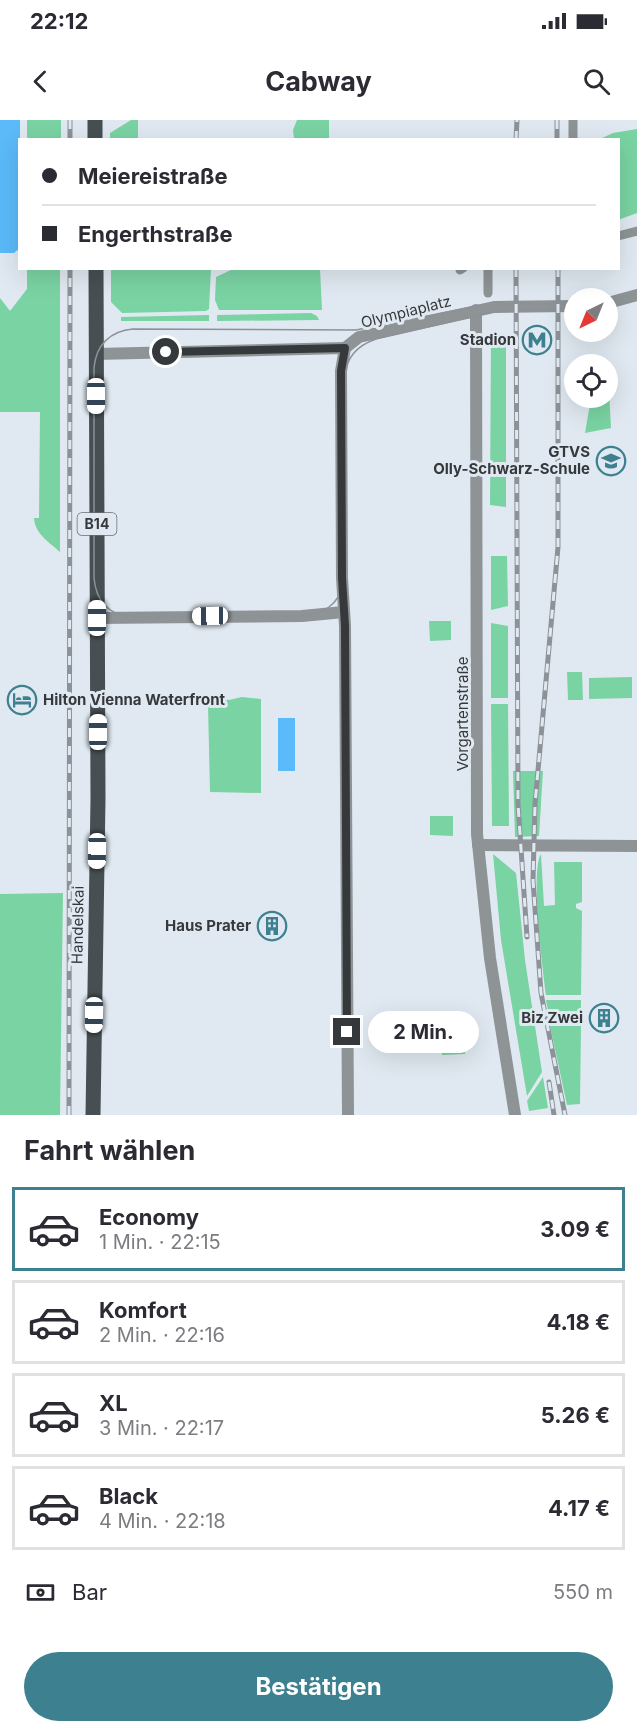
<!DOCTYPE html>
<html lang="de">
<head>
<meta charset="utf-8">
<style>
  :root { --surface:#fff; --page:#f2f2f3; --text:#2b2b33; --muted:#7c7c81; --line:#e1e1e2; --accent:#3d8190 }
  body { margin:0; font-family:Inter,sans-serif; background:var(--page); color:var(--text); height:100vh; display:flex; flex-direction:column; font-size:22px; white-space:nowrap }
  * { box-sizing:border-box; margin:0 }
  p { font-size:20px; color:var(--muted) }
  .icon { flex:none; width:33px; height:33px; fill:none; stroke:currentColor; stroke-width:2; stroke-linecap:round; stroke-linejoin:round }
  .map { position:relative; height:995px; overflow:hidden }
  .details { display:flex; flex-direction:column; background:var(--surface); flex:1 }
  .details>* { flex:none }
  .top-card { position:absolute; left:18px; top:18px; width:602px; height:132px; border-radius:0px; box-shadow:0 6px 24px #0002; display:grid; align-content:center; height:132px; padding:0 24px; background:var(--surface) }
  .needle { width:39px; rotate:223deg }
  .fabs { position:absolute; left:564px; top:168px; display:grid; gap:12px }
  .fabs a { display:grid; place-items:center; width:54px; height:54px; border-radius:50%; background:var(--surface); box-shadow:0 6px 24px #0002; font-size:30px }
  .end { position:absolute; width:27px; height:27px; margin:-14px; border:8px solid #36393c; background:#fff; box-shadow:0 0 0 3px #fff }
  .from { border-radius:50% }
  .bubble { position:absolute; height:42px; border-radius:21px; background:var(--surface); box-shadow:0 6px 24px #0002; font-size:20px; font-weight:700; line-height:42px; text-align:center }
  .car { position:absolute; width:18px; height:36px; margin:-18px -9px; border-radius:8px; box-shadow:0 0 4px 2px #0007; background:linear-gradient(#fff 24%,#345 0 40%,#fff 0 76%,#345 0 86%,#fff 0) }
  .top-card b { display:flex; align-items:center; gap:21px; height:57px; font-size:22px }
  .top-card b+b { border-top:2px solid var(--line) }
  .top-card i { width:15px; height:15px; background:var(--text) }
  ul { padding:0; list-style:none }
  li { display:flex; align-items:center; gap:18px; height:84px; margin:0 12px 9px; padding:0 12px; border:3px solid var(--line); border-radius:0px }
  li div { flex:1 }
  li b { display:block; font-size:22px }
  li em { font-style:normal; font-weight:700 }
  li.selected { border-color:var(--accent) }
  li>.icon { width:54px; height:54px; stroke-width:1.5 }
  h2 { padding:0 24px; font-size:27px; line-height:72px }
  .pay { display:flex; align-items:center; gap:15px; height:66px; padding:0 24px; font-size:22px }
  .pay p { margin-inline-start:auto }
  .action { display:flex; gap:12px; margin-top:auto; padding:12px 24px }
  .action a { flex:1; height:69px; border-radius:36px; background:var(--accent); color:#fff; font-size:24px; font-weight:700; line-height:69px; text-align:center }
  .status { display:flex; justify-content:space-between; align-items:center; height:42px; padding:0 30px; background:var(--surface); direction:ltr }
  .status svg { height:16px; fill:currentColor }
  header { display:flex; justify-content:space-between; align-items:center; height:78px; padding:0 24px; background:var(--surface); font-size:27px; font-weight:700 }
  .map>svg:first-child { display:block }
  .green { fill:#7ad3a3 }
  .water { fill:#5bbaf9 }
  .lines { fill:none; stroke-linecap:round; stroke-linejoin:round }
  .pedestrian { stroke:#8e9395; stroke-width:9 }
  .minor { stroke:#8e9395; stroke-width:12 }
  .primary { stroke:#474f53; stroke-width:15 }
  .tram { stroke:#8c9297; stroke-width:1.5 }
  .rail-casing { stroke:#8c9297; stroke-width:5 }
  .rail { stroke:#e0e9f1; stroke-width:3; stroke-dasharray:9; stroke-linecap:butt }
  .route { stroke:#36393c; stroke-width:8 }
  .labels { text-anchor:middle; stroke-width:6; stroke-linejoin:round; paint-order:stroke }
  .shield { fill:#e0e9f1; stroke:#696e72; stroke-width:1.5 }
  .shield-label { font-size:14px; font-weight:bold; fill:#36393c }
  .street-label { font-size:15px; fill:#36393c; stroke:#e0e9f1 }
  .poi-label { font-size:15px; font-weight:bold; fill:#36393c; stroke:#e0e9f1; text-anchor:end }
</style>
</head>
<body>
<div class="status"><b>22:12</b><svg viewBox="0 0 49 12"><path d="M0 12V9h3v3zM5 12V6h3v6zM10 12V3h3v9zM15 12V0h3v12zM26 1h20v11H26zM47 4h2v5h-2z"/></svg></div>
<header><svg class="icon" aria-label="back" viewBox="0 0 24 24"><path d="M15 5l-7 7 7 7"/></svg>Cabway<svg class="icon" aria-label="search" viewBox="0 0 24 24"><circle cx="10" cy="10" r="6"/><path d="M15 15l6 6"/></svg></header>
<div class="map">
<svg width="637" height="995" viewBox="0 0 637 995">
  <rect width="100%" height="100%" fill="#e0e9f1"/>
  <g class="green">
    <rect x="27" y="0" width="34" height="19"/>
    <polygon points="131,0 138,0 138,19 110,19 110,13"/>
    <polygon points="297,0 329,0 329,19 294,19 293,10"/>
    <polygon points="637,9 637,93 618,100 618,20 600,19 613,13"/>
    <path d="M27,149H60V432C49,422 35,414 34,398H39L40,292H0V178L10,191L27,169Z"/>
    <polygon points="111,149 211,149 209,189 206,191 122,193 111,182"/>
    <polygon points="233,149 320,149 322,190 219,190 215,180 216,157"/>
    <polygon points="311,193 317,196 319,200 217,201 217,195"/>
    <polygon points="209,195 209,201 121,201 121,197"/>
    <polygon points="491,213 506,214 506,387 490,385"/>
    <polygon points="608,251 611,308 585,313 591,278 608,278"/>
    <polygon points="491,436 507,436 508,486 491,490"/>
    <polygon points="429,501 451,501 451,520 430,521"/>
    <polygon points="491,503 508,506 508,578 491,578"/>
    <polygon points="567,552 582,552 583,580 568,580"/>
    <polygon points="632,557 632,578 589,579 589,558"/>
    <polygon points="213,576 229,580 242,577 261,579 261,673 210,672 208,585 203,581 204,577"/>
    <polygon points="491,584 508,584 509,706 492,706"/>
    <polygon points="513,651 543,651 539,716 515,717"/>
    <polygon points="430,696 453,696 453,716 430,715"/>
    <polygon points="493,734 516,753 525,840 542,952 527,976 501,820"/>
    <path d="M541,734L544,786L555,785L554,742H582V782L576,784V788L582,791L581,875H546C543,851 530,751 541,734Z"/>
    <polygon points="63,773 60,995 0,995 0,774"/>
    <polygon points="546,880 581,880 581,901 550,901"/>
    <polygon points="550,906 581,906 580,984 567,985"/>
    <polygon points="464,912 465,934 442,935 441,913"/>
    <polygon points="543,957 548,988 529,991 527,981"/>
  </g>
  <g class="water">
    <polygon points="0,0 20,0 20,128 14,133 0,133"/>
    <rect x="278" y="598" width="17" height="53"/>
  </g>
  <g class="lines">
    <g class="pedestrian">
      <polyline points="573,20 573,0"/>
      <polyline points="618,116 637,111"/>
      <polyline points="460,150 463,148"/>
      <polyline points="488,173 488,148"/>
    </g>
    <g class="minor">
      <polyline points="608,183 637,175"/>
      <polyline points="476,190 477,714 490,838 515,995"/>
      <polyline points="345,228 341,251 342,458 345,506 348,995"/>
      <polyline points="345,228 359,217 494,187 574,186"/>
      <polyline points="96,234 345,228"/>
      <polyline points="97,498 302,496 344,492"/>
      <polyline points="478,725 637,726"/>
    </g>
    <g class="primary">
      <polyline points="95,0 95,20"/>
      <polyline points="93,995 98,679 96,148"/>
    </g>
    <g class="tram">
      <polyline points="608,181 637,173"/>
      <path d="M574,183L477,186L356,210L133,209C110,211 96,225 94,248V458C96,480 108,494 130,497L302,496C323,495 339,484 344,463V259C346,238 356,226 376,219L497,191L574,188"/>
    </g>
    <g class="rail-casing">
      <g id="rail">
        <polyline points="70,0 70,20"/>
        <polyline points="557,0 557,20"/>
        <polyline points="516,20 517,0"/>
        <polyline points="516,148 518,684 527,817"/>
        <polyline points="558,148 558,427 535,684 533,760 541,873 565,995"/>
        <polyline points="549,962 554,995"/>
        <polyline points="69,995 70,148"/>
      </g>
    </g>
    <use href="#rail" class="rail"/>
  </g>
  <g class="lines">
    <polyline class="route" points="166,232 345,228 341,251 342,458 345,506 347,912"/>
  </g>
  <defs>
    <g id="metro-ring" transform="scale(1.5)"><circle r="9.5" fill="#e0e9f1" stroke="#3d8190" stroke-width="1.5"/><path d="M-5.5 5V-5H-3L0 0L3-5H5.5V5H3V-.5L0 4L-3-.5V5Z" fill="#3d8190"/></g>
    <g id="school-ring" transform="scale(1.5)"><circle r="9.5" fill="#e0e9f1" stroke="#3d8190" stroke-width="1.5"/><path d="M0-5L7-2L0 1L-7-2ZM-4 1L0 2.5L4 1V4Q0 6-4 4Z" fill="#3d8190"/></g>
    <g id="hotel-ring" transform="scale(1.5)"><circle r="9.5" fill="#e0e9f1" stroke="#3d8190" stroke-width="1.5"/><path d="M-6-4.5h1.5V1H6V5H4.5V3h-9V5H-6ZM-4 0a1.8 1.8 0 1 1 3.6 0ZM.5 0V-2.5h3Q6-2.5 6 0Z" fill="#3d8190"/></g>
    <g id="building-ring" transform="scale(1.5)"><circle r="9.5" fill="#e0e9f1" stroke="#3d8190" stroke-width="1.5"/><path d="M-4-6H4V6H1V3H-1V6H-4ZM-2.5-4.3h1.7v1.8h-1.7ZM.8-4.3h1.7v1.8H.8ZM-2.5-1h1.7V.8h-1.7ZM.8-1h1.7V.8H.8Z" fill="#3d8190"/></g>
  </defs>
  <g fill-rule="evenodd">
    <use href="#metro-ring" x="537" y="220"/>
    <use href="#school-ring" x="611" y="341"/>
    <use href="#hotel-ring" x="22" y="580"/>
    <use href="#building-ring" x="272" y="806"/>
    <use href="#building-ring" x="604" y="898"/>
  </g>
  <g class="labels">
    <rect class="shield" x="77.5" y="393" width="39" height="22" rx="4.5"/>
    <g class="shield-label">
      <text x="97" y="409">B14</text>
    </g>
    <g class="street-label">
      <text transform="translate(406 192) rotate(-14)" y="5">Olympiaplatz</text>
      <text transform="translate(463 594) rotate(-90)" y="5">Vorgartenstraße</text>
      <text transform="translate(78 805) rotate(-89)" y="5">Handelskai</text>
    </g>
    <g class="poi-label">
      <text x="516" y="225">Stadion</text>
      <text x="590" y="337">GTVS<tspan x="590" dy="17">Olly-Schwarz-Schule</tspan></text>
      <text x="43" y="585" text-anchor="start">Hilton Vienna Waterfront</text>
      <text x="251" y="811">Haus Prater</text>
      <text x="583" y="903">Biz Zwei</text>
    </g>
  </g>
</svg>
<div class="fabs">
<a><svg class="needle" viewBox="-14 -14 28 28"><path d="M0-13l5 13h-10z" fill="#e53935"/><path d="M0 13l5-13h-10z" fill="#7c7c81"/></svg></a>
<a><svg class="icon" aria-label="locate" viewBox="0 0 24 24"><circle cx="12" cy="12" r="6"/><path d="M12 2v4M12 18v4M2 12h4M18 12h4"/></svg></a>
</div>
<i class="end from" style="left:166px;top:232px"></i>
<i class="end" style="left:347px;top:912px"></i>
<div class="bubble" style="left:368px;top:891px;width:111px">2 Min.</div>
<i class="car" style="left:96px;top:276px;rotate:180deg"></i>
<i class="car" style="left:210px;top:496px;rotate:269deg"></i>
<i class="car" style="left:97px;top:498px;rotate:0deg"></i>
<i class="car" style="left:98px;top:612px;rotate:0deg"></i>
<i class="car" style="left:97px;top:731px;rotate:181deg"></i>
<i class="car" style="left:94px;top:895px;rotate:181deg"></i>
<div class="top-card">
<b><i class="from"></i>Meiereistraße</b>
<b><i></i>Engerthstraße</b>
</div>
</div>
<section class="details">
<h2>Fahrt wählen</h2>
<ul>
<li class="selected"><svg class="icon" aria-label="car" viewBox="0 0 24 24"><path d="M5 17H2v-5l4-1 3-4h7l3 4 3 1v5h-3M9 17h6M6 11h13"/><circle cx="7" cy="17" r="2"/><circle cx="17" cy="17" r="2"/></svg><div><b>Economy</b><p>1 Min. · 22:15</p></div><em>3.09 €</em></li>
<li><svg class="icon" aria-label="car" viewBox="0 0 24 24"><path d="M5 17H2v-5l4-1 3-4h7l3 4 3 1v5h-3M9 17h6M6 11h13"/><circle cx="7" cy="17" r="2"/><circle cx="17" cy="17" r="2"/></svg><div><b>Komfort</b><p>2 Min. · 22:16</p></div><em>4.18 €</em></li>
<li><svg class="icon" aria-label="car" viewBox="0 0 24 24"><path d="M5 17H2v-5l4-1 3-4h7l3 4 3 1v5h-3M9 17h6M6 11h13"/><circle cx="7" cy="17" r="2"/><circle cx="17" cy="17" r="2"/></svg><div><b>XL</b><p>3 Min. · 22:17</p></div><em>5.26 €</em></li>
<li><svg class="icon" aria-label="car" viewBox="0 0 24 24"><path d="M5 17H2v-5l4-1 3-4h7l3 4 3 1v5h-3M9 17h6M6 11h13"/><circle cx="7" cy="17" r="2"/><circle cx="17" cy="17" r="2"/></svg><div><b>Black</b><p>4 Min. · 22:18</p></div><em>4.17 €</em></li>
</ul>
<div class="pay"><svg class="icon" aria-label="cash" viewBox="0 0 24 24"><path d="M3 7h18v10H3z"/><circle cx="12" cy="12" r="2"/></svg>Bar<p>550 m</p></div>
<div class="action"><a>Bestätigen</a></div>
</section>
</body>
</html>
